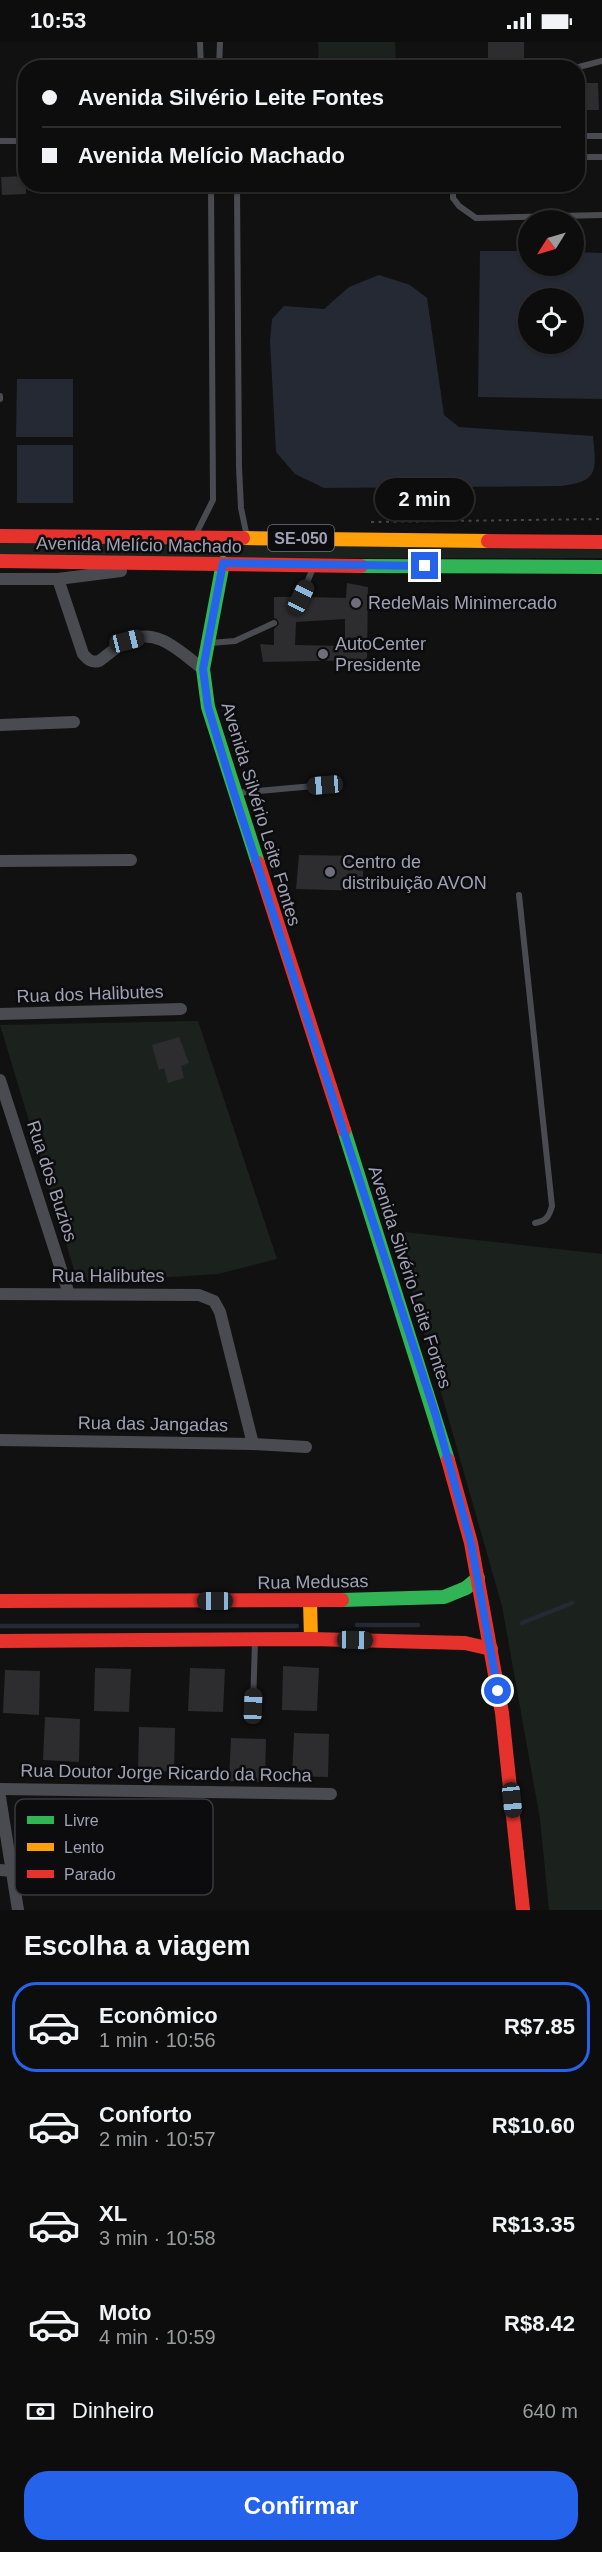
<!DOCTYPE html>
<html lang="pt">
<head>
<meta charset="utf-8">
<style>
  :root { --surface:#0d0d0d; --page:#161616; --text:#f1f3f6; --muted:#9a9c9d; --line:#2d2d2e; --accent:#2563eb }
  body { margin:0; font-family:Arial,sans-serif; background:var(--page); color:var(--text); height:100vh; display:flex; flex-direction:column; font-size:22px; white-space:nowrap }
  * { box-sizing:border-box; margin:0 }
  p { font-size:20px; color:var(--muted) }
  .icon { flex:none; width:33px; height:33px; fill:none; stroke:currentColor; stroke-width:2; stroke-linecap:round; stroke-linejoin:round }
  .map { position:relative; height:1868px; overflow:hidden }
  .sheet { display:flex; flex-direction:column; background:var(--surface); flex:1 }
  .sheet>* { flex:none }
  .hud { position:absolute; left:18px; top:18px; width:567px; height:132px; border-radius:24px; box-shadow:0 2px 4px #0004,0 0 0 2px var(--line); display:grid; align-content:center; height:132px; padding:0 24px; background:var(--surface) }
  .needle { width:39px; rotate:233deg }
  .fabs { position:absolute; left:518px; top:168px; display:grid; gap:12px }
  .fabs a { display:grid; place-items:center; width:66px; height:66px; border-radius:50%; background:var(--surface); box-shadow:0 2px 4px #0004,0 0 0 2px var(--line); font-size:30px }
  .end { position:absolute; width:27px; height:27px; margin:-14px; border:8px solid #2563eb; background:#fff; box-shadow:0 0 0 3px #fff }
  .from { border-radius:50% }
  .bubble { position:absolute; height:42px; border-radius:21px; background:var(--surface); box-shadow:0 2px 4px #0004,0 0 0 2px var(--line); font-size:20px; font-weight:600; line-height:42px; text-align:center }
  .car { position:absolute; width:18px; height:36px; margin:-18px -9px; border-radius:8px; box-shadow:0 0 4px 2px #0007; background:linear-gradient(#222 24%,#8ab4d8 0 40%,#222 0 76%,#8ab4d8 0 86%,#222 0) }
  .hud b { display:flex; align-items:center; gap:21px; height:57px; font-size:22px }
  .hud b+b { border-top:2px solid var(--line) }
  .hud i { width:15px; height:15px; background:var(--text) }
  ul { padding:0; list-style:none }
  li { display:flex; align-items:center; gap:18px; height:90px; margin:0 12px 9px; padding:0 12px; border:3px solid transparent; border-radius:24px }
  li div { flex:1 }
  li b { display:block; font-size:22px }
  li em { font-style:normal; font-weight:600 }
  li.selected { border-color:var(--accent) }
  li>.icon { width:54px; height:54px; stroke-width:1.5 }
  h2 { padding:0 24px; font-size:27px; line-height:72px }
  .pay { display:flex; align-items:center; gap:15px; height:66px; padding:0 24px; font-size:22px }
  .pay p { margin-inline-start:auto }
  .cta { display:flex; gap:12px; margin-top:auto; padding:12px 24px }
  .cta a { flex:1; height:69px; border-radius:24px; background:var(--accent); color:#fff; font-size:24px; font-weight:600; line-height:69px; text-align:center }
  .status { display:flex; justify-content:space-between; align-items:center; height:42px; padding:0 30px; background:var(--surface); direction:ltr }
  .status svg { height:16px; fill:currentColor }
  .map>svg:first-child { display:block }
  .green { fill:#1b221d }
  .water { fill:#242933; fill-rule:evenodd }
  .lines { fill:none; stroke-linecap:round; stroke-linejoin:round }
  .stream { stroke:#242933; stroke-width:4.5 }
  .building { fill:#2d2d2f; fill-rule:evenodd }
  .path { stroke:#46474c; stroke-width:2; stroke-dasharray:3 4.5; stroke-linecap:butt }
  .lane { stroke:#4a4b51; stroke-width:6 }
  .street { stroke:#4a4b51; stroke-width:12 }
  .fast { stroke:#30b455; stroke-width:14 }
  .slow { stroke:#ff9f0a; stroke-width:14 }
  .jam { stroke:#e5322d; stroke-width:14 }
  .route { stroke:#2563eb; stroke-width:8 }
  .poi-dot { fill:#6e6f7b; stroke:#0c0b0d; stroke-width:2 }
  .labels { text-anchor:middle; stroke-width:5; stroke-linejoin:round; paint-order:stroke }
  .shield { fill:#0c0b0d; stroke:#747482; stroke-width:1.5 }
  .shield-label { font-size:16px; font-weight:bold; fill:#a0a1b4 }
  .street-label { font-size:18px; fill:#a0a1b4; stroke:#0c0b0d }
  .poi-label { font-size:18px; fill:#a0a1b4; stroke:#0c0b0d; text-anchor:start }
  .key { fill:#0c0b0d; stroke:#38383f; stroke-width:1.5 }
  .key-label { font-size:16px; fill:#a0a1b4 }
</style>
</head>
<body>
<div class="status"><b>10:53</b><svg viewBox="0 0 49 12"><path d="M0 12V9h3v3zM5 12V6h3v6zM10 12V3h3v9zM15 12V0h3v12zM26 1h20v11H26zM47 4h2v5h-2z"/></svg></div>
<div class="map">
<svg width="602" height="1868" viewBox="0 0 602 1868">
  <rect width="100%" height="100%" fill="#111"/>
  <g class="green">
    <polygon points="318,0 395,0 396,25 319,25"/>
    <polygon points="0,501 602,504 602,516 128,516 0,512"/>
    <polygon points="198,979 277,1217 218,1232 78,1241 0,983"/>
    <polygon points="395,1189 602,1212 602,1868 549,1868 540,1777 502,1564"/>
  </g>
  <g class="water">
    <path d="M480,209H528V224H573V210L602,211V357L478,355ZM573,256V302H528V256Z"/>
    <path d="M379,233L410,243L427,256L444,373L459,385L593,394C596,427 600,440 561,444L324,446L295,432L276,410L270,299L272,277L284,264L324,267L349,245Z"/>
    <polygon points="17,337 73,337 73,395 16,395"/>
    <rect x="17" y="403" width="56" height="58"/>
  </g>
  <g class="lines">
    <g class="stream">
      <polyline points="522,1581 572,1561"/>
      <polyline points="357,1583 418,1583"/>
      <polyline points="0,1584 297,1584"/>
    </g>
  </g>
  <g class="building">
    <rect x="488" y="0" width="36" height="26"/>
    <polygon points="578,41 598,41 599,68 578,68"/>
    <polygon points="26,134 26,152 2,153 1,135"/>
    <path d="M347,541L368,545L367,618L263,620L260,602L274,603V587L279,582L277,577L274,576V555H296L301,560L307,555L346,556ZM345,577V604L295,603L296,580Z"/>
    <polygon points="299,813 362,814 364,849 296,847"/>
    <polygon points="179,995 189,1021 181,1024 184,1036 168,1041 164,1026 159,1028 152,1003"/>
    <polygon points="283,1624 319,1626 317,1669 282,1668"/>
    <polygon points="95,1626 131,1627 129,1670 94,1669"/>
    <polygon points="190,1626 225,1627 223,1670 188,1669"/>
    <polygon points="5,1628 40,1629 39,1673 3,1671"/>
    <polygon points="45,1675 80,1677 79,1720 43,1718"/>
    <polygon points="139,1685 175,1686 174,1730 138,1728"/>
    <polygon points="294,1691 329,1692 328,1735 292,1734"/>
    <polygon points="231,1696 266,1697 265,1740 229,1739"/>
  </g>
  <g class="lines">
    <polyline class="path" points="371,480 602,477"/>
    <g class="lane">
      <polyline points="200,0 201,26"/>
      <polyline points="219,26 220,0"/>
      <polyline points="575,26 602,19"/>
      <polyline points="578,94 602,94"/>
      <polyline points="0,99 26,99"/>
      <polyline points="578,115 602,115"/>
      <polyline points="237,142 239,425 241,466 247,495"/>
      <polyline points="453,142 453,156 459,164 476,176 602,173"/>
      <polyline points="0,357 0,354"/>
      <polyline points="196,492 213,458 211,142"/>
      <polyline points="301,555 313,526"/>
      <polyline points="210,601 235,599 274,581"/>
      <polyline points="236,751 325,743"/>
      <path d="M519,853L552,1164C549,1175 546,1179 535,1181"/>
      <polyline points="253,1664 255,1599"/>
    </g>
    <g class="street">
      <polyline points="0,537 58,537 121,529"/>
      <path d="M58,537L83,612C88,618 92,621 99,619C108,613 117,604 127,599C157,584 180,610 203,627"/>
      <polyline points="0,683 74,680"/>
      <polyline points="0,819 131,818"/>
      <polyline points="0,972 181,967"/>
      <polyline points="0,1038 69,1252"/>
      <polyline points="0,1252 199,1253 214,1259 220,1270 253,1402"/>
      <polyline points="0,1398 253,1402 306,1405"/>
      <polyline points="0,1747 331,1752"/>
      <polyline points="0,1755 18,1868"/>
      <polyline points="0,1828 13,1829"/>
    </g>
    <g class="fast">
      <polyline points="223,521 203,627 208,665 258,821"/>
      <polyline points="361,524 602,525"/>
      <polyline points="344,1088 448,1418"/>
      <polyline points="342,1558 444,1555 466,1546 478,1536"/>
    </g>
    <g class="slow">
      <polyline points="243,496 488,499"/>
      <polyline points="310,1559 311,1597"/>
    </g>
    <g class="jam">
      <polyline points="0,494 243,496"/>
      <polyline points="488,499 602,500"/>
      <polyline points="0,519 361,524"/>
      <polyline points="258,821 344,1088"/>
      <polyline points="448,1418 471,1501 502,1671 523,1868"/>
      <polyline points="0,1559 342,1558"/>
      <polyline points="0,1599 311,1597 465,1601 491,1607"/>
    </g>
  </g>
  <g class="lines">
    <polyline class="route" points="425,524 223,521 203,627 208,665 234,751 436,1374 471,1501 498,1649"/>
  </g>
  <g class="poi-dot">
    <circle cx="356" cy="561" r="6"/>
    <circle cx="323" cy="612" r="6"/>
    <circle cx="330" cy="830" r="6"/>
  </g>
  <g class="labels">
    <rect class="shield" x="268" y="483" width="66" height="26" rx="4.5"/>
    <g class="shield-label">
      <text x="301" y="502">SE-050</text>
    </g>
    <g class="street-label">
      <text transform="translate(139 503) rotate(1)" y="6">Avenida Melício Machado</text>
      <text transform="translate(261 772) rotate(73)" y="6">Avenida Silvério Leite Fontes</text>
      <text transform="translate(90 952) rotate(-2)" y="6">Rua dos Halibutes</text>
      <text transform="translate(52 1139) rotate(72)" y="6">Rua dos Buzios</text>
      <text x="108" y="1240">Rua Halibutes</text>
      <text transform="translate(410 1235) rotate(72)" y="6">Avenida Silvério Leite Fontes</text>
      <text transform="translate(153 1382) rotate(1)" y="6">Rua das Jangadas</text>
      <text transform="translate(313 1540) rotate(-1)" y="6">Rua Medusas</text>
      <text transform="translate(166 1731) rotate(1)" y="6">Rua Doutor Jorge Ricardo da Rocha</text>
    </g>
    <g class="poi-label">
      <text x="368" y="567">RedeMais Minimercado</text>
      <text x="335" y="608">AutoCenter<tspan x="335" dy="21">Presidente</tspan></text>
      <text x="342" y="826">Centro de<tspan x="342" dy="21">distribuição AVON</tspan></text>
    </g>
  </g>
  <rect x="15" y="1757" width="198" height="96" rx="9" class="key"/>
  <rect x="27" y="1774" width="27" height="8" fill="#30b455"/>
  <rect x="27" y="1801" width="27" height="8" fill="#ff9f0a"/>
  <rect x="27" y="1828" width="27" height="8" fill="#e5322d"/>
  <g class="key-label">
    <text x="64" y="1784">Livre</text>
    <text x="64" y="1811">Lento</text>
    <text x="64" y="1838">Parado</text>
  </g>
</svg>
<div class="fabs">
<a><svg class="needle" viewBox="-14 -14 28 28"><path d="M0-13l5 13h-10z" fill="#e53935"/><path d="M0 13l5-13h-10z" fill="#9a9c9d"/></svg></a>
<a><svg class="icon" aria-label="locate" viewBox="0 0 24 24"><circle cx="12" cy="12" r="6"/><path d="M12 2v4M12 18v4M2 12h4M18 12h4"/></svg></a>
</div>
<i class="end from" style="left:498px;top:1649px"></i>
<i class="end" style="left:425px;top:524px"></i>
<div class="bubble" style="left:375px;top:436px;width:99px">2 min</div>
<i class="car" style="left:301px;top:555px;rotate:26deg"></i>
<i class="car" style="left:127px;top:599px;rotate:76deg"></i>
<i class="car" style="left:325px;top:743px;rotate:265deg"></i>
<i class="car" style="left:215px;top:1559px;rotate:270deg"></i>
<i class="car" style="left:355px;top:1598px;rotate:91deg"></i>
<i class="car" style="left:253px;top:1664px;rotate:2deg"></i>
<i class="car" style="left:512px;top:1758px;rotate:174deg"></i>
<div class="hud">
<b><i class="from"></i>Avenida Silvério Leite Fontes</b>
<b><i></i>Avenida Melício Machado</b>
</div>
</div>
<section class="sheet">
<h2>Escolha a viagem</h2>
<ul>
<li class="selected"><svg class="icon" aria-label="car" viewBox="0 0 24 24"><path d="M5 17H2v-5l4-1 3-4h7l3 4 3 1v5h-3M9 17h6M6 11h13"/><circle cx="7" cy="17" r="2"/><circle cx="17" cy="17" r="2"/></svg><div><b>Econômico</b><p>1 min · 10:56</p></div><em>R$7.85</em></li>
<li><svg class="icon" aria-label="car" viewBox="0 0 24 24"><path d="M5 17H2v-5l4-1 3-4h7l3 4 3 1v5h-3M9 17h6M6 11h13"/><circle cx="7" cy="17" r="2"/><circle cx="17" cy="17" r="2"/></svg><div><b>Conforto</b><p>2 min · 10:57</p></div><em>R$10.60</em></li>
<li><svg class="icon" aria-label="car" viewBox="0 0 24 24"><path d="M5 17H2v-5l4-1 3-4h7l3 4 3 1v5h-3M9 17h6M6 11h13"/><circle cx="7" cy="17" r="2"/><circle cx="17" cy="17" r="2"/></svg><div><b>XL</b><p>3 min · 10:58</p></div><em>R$13.35</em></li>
<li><svg class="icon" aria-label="car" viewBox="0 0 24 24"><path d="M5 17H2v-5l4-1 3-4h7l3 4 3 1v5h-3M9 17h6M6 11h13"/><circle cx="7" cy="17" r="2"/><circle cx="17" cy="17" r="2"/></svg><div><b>Moto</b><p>4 min · 10:59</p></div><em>R$8.42</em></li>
</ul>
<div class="pay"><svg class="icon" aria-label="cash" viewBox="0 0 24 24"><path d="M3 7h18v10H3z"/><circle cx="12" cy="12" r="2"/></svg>Dinheiro<p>640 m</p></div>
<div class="cta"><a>Confirmar</a></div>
</section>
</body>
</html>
